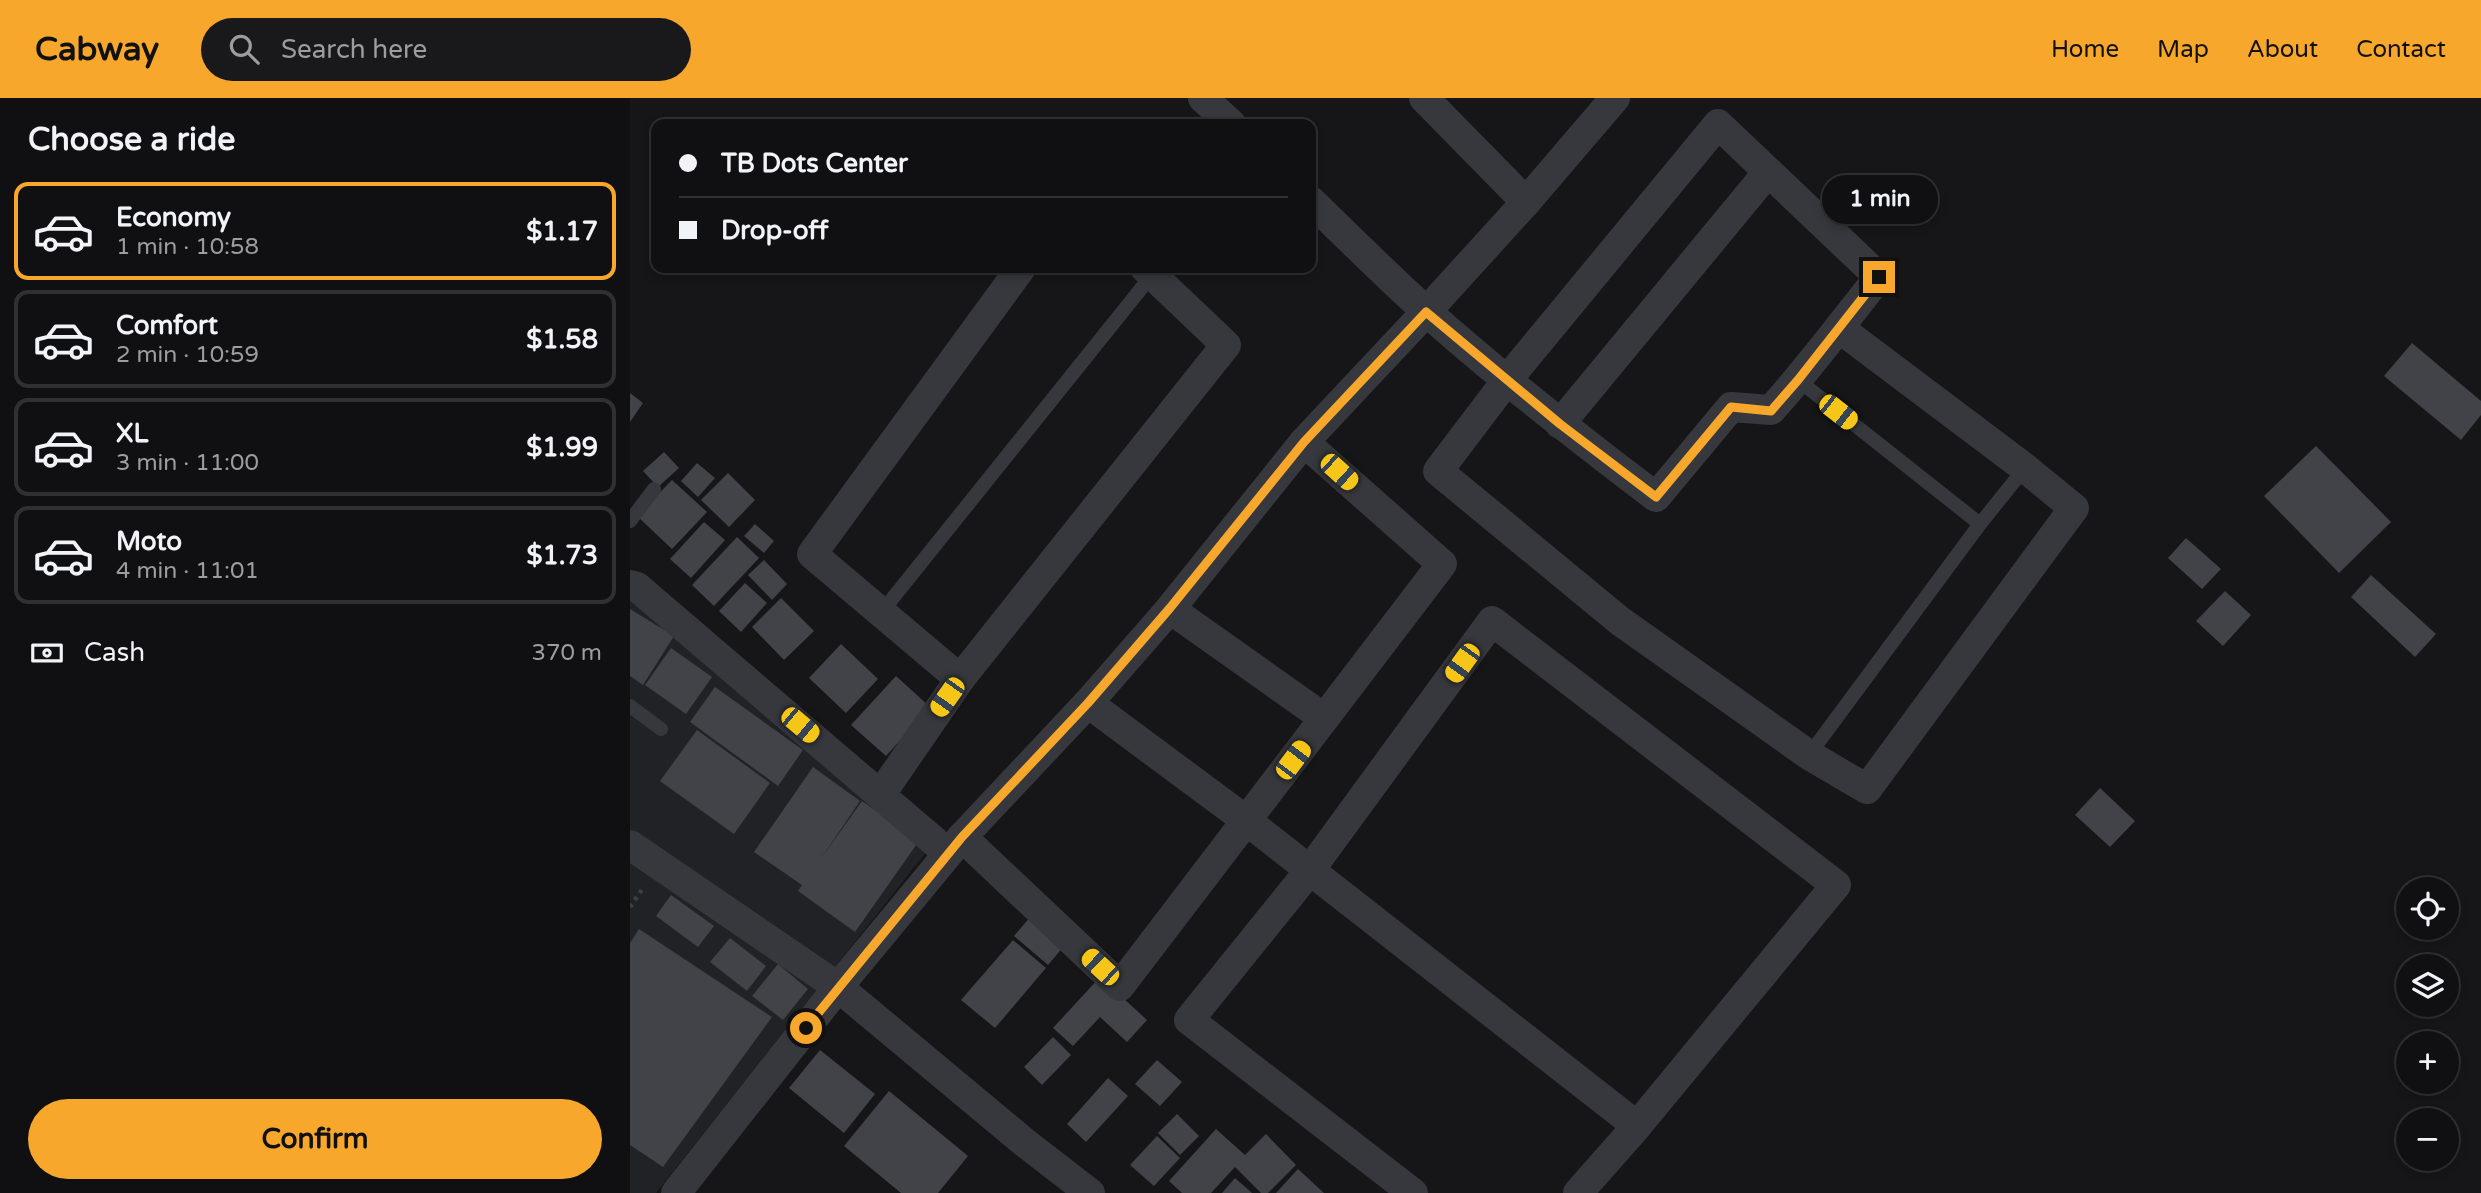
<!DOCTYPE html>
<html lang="en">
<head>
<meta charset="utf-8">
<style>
  :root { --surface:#101012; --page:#19191b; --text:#f1f3f6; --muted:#9c9d9f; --line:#303032; --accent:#f8a72d }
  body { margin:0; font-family:"Varela Round",sans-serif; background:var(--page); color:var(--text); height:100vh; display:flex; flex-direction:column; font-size:26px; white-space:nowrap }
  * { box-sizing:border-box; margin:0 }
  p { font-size:23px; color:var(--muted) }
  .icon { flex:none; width:38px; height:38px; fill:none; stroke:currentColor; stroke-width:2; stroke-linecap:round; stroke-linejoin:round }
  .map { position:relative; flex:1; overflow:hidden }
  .sheet { display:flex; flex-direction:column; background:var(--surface); width:630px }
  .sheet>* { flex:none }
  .guide { position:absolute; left:21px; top:21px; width:665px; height:154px; border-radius:14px; box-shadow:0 4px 10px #0003,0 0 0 2px var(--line); display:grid; align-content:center; height:154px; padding:0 28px; background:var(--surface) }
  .fabs { position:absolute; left:1766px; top:779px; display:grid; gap:14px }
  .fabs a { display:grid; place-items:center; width:63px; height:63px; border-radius:50%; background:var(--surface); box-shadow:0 4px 10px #0003,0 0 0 2px var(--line); font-size:35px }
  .end { position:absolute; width:32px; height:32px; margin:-16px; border:9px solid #f8a72d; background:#111; box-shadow:0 0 0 4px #111 }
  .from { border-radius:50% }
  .bubble { position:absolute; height:49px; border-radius:24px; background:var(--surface); box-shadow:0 4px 10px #0003,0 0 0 2px var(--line); font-size:23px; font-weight:700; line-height:49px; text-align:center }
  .car { position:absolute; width:21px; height:42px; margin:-21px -10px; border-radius:9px; box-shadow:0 0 5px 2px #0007; background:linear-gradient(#f5c518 24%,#345 0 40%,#f5c518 0 76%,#345 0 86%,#f5c518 0) }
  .guide b { display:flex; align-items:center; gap:24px; height:66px; font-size:26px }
  .guide b+b { border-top:2px solid var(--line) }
  .guide i { width:18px; height:18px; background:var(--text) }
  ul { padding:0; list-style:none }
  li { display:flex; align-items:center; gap:21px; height:98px; margin:0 14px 10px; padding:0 14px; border:4px solid var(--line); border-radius:14px }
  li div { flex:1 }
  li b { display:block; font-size:26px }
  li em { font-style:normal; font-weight:700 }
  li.on { border-color:var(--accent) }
  li>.icon { width:63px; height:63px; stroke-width:1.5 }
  h2 { padding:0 28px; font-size:32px; line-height:84px }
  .pay { display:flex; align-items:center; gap:18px; height:77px; padding:0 28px; font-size:26px }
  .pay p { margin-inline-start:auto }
  .action { display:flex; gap:14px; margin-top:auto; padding:14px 28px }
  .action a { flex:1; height:80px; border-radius:42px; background:var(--accent); color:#111; font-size:28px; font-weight:700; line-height:80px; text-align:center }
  header { display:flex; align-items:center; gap:42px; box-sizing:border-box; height:98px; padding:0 35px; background:var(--accent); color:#111 }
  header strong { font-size:33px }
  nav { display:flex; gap:38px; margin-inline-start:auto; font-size:24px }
  .search { width:490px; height:63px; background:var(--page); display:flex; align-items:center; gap:18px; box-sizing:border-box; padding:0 24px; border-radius:38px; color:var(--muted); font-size:26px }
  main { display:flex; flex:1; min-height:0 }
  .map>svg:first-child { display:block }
  .built { fill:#212225 }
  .building { fill:#414348 }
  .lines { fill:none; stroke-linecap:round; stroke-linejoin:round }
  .path { stroke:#3c3f44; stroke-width:4.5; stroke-dasharray:3.5 5; stroke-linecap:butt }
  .service { stroke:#36383d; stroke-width:14 }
  .minor { stroke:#36383d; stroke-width:30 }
  .route { stroke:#f8a72d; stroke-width:9 }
</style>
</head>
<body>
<header>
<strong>Cabway</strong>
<div class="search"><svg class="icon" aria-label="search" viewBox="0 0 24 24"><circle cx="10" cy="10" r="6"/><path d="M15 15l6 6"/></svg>Search here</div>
<nav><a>Home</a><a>Map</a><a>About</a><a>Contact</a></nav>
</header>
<main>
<section class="sheet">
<h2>Choose a ride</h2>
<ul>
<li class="on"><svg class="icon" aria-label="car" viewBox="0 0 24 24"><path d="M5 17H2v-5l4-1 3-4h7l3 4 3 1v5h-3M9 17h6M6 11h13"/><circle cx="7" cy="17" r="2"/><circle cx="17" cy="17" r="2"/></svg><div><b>Economy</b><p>1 min · 10:58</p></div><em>$1.17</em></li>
<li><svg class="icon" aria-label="car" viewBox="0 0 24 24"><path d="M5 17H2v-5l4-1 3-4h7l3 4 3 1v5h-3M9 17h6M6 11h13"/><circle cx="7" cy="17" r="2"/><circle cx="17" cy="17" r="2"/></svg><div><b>Comfort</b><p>2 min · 10:59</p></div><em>$1.58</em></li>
<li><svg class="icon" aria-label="car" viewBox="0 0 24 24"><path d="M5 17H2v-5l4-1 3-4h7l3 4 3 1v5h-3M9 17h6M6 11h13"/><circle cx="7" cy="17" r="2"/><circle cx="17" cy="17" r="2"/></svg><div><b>XL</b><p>3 min · 11:00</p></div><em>$1.99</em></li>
<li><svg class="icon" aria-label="car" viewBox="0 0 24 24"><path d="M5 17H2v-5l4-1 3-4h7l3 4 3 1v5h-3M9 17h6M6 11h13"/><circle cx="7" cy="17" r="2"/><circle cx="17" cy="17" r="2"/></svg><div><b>Moto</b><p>4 min · 11:01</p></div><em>$1.73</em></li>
</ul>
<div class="pay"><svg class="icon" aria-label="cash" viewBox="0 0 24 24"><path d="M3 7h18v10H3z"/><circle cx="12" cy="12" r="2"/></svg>Cash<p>370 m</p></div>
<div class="action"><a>Confirm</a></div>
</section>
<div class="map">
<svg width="1851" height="1095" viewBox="0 0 1851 1095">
  <rect width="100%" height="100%" fill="#161618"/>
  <polygon class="built" points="0,502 301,748 26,1095 0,1095"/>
  <g class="building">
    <polygon points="1782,245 1851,303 1851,317 1831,342 1754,278"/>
    <polygon points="0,295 13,305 0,324"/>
    <polygon points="1686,348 1761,424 1709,475 1634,398"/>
    <polygon points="34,354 49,370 28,389 13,373"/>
    <polygon points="67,365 85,380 68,399 51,383"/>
    <polygon points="98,375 125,402 99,429 71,402"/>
    <polygon points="42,382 77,414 42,451 7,418"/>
    <polygon points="74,424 95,442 61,480 40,461"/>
    <polygon points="125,426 144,443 134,455 114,438"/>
    <polygon points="107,439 129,460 84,508 62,487"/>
    <polygon points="1556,440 1591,471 1572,491 1538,460"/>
    <polygon points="134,462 157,486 142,502 118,477"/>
    <polygon points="1741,477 1806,536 1785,559 1721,499"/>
    <polygon points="115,485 137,505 111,534 89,513"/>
    <polygon points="1595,493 1621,517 1593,548 1566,523"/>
    <polygon points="151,500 184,533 154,562 122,529"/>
    <polygon points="0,511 44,538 13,587 0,578"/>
    <polygon points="211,546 248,581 216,615 179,580"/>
    <polygon points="41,550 82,579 56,616 15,587"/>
    <polygon points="266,578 300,609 256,658 221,627"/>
    <polygon points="85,589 173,652 148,688 60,624"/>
    <polygon points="67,632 140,685 104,736 30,683"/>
    <polygon points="183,669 230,703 190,762 232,703 289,743 225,834 168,793 172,787 124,754"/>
    <polygon points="1470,690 1505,723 1480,749 1445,717"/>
    <polygon points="41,797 84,828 68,849 26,818"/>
    <polygon points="401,818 435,847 418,867 384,838"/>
    <polygon points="9,831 142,919 33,1069 0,1047 0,845"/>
    <polygon points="100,840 136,868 117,893 80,864"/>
    <polygon points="383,842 416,870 365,930 331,902"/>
    <polygon points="148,866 178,891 153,922 122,898"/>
    <polygon points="470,879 517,922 497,944 470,919 443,948 423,930"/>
    <polygon points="423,939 441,957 412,987 394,969"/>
    <polygon points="190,952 245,996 214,1035 159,990"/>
    <polygon points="527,962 552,984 530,1008 505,986"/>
    <polygon points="478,980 498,998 456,1044 437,1026"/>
    <polygon points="259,993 338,1058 308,1095 271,1095 214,1048"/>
    <polygon points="547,1016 569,1038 550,1057 528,1035"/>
    <polygon points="586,1031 615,1057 636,1036 666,1067 638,1095 631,1095 605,1069 581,1095 552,1095 539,1083"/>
    <polygon points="527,1038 550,1060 524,1088 500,1067"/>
    <polygon points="668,1071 694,1095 646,1095"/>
    <polygon points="605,1080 622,1095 592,1095"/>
  </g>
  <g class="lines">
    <polyline class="path" points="0,809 13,790"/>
    <g class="service">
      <polyline points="1168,282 1350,426"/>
      <polyline points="0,423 24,391"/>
      <polyline points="250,516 522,177"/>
      <polyline points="0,608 31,631"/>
      <polyline points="1179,657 1350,426 1395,370"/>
    </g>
    <g class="minor">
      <polyline points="573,0 601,26"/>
      <polyline points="794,0 896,104"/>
      <path d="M681,103C719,140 757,178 797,214C870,279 948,340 1026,399L1101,309L1141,312C1179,270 1213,224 1249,179L1088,26L877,282L808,373L990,523L1179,657L1237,691L1444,410L1395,370L1209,230"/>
      <polyline points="930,326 1138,74"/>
      <polyline points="0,487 7,489 318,755"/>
      <polyline points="540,511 694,620"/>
      <polyline points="330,581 182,456 391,170"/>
      <polyline points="458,605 617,723 1007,1028"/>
      <polyline points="251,696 330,581 596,247 515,170"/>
      <polyline points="332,739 490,888 812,466 674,344"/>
      <polyline points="0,747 208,889 394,1044 460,1095"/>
      <polyline points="46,1095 208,889 332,739 458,605 540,511 674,344 796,214 896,104 985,0"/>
      <polyline points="783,1095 559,922 680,772 862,523 1206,787 1007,1028 948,1095"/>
    </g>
  </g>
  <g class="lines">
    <polyline class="route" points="176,930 332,739 458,605 540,510 674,344 796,214 930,326 1026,399 1101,309 1141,313 1168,282 1249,179"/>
  </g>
</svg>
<div class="fabs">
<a><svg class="icon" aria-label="locate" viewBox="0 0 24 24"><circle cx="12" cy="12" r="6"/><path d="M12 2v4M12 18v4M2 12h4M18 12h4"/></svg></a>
<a><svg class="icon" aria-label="layers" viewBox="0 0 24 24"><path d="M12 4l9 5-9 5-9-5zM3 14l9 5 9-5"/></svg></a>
<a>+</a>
<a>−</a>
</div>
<i class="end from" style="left:176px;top:930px"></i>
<i class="end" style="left:1249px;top:179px"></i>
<div class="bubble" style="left:1192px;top:77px;width:116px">1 min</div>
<i class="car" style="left:1208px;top:314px;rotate:128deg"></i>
<i class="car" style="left:709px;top:374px;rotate:132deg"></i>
<i class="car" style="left:832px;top:565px;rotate:216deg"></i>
<i class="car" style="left:317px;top:599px;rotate:215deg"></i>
<i class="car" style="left:170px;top:627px;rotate:130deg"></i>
<i class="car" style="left:663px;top:662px;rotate:37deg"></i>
<i class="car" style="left:470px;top:869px;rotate:313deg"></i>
<div class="guide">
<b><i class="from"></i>TB Dots Center</b>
<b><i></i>Drop-off</b>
</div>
</div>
</main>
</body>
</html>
